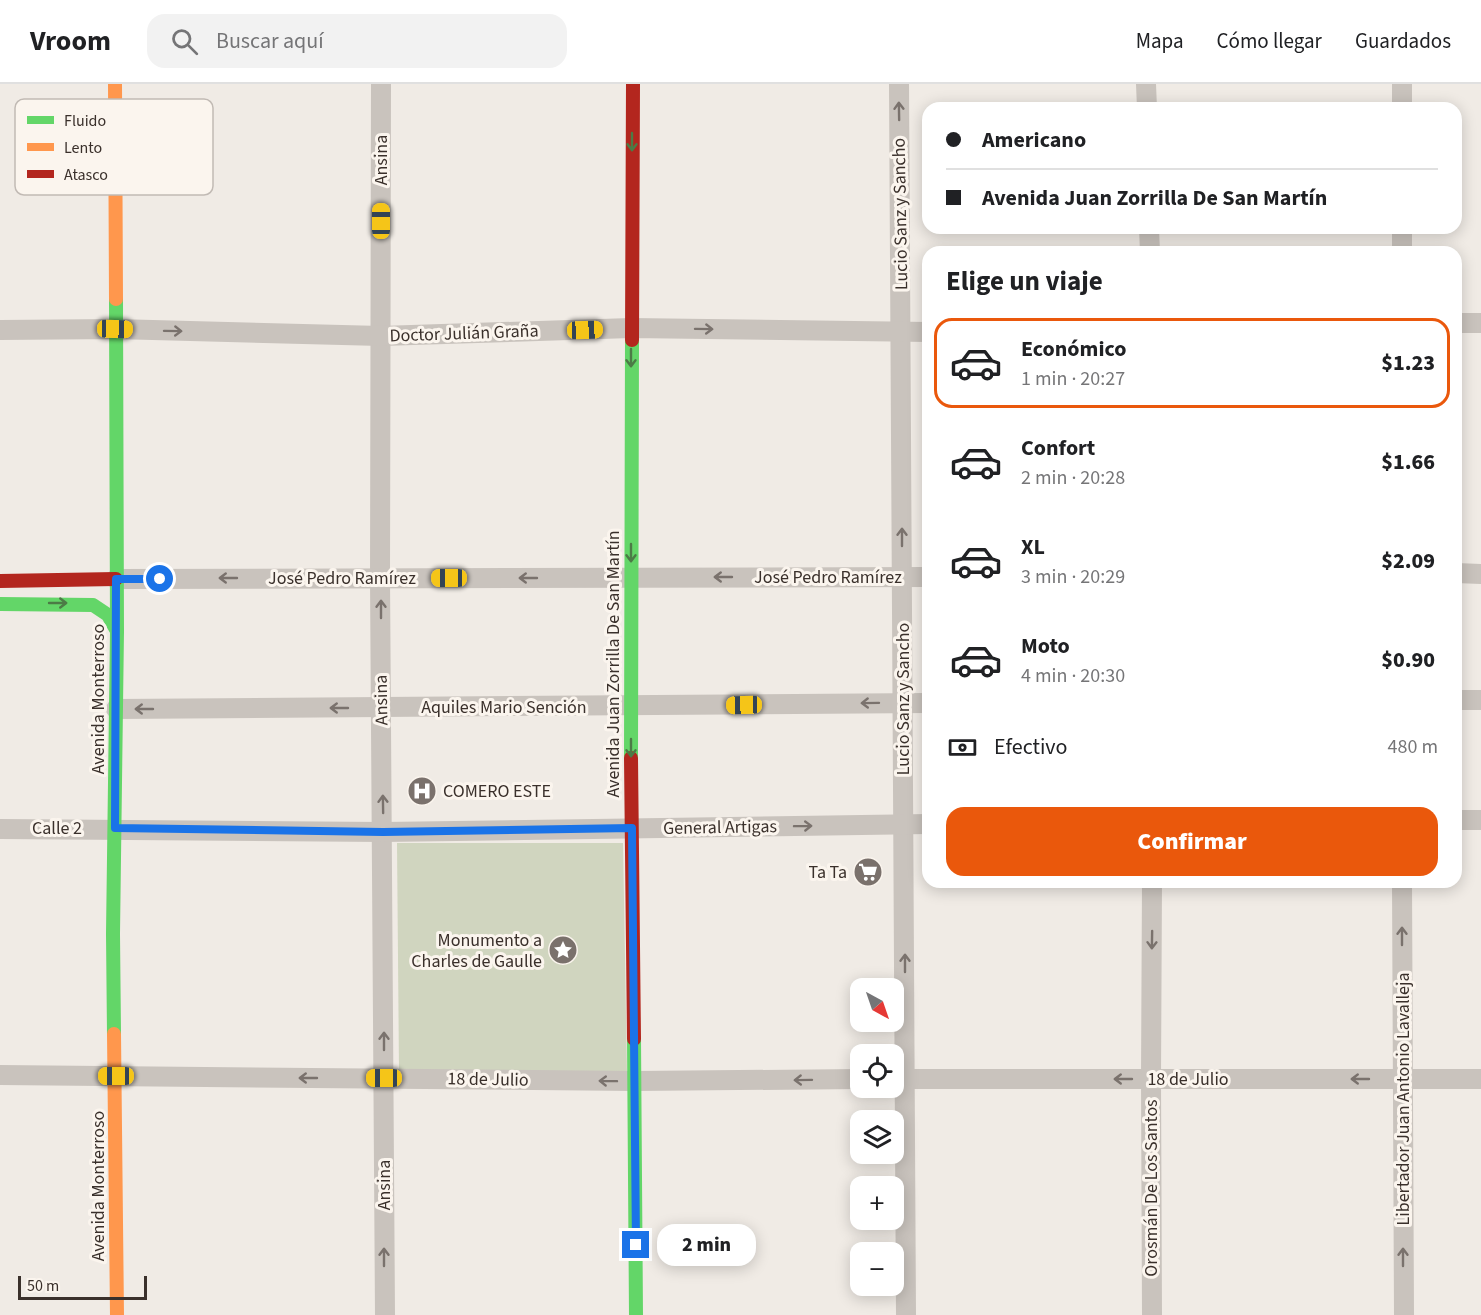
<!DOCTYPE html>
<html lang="es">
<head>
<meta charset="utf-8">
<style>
  :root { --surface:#fff; --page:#f2f2f2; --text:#202124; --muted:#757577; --line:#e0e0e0; --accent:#ea580c }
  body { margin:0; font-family:"Source Sans 3",sans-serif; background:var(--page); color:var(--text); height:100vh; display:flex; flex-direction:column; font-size:22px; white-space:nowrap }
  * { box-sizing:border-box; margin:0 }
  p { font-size:20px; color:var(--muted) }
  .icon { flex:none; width:33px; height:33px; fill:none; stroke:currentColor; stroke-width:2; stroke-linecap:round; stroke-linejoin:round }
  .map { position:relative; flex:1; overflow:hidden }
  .sheet { position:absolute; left:922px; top:162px; width:540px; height:642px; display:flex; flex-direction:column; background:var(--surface); border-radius:18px; box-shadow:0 3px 15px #0003 }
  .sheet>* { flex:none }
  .top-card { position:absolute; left:922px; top:18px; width:540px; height:132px; border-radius:18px; box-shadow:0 3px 15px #0003; display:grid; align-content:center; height:132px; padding:0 24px; background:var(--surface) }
  .needle { width:39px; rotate:140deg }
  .tools { position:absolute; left:850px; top:894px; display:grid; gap:12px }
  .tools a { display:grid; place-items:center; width:54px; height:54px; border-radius:12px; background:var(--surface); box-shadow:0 3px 15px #0003; font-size:30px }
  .scale { position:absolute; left:18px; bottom:15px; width:129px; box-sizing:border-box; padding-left:6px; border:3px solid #3a302b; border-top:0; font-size:16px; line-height:21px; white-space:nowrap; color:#3a302b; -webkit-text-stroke:4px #fbf5ee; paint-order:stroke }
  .end { position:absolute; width:27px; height:27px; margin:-14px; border:8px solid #1a73e8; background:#fff; box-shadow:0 0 0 3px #fff }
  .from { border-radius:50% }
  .bubble { position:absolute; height:42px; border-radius:18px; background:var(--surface); box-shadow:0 3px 15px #0003; font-size:20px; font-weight:800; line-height:42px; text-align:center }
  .car { position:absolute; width:18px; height:36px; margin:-18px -9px; border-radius:8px; box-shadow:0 0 4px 2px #0007; background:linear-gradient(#f5c518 24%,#345 0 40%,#f5c518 0 76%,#345 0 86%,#f5c518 0) }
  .top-card b { display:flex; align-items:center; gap:21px; height:57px; font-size:22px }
  .top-card b+b { border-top:2px solid var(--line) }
  .top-card i { width:15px; height:15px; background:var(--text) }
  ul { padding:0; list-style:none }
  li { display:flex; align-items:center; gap:18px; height:90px; margin:0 12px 9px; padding:0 12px; border:3px solid transparent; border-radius:18px }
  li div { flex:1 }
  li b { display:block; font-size:22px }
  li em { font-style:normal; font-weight:800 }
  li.on { border-color:var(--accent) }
  li>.icon { width:54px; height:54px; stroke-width:1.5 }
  h2 { padding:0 24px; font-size:27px; line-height:72px }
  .pay { display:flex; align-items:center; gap:15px; height:66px; padding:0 24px; font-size:22px }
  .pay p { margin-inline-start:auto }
  .primary-button { display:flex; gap:12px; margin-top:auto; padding:12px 24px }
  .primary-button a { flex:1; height:69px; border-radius:18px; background:var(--accent); color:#fff; font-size:24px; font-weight:800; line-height:69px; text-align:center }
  header { display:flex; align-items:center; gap:36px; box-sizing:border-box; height:84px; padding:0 30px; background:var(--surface); border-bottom:2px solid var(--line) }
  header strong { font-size:28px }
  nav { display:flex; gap:33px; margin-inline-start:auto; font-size:21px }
  .search { width:420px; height:54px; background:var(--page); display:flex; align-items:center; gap:15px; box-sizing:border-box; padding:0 21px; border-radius:18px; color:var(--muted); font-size:22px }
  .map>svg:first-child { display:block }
  .green { fill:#d0d5bf }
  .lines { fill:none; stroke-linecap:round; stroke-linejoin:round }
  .street { stroke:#c9c3bd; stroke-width:20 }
  .fast { stroke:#63d668; stroke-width:14 }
  .slow { stroke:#ff974d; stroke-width:14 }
  .jam { stroke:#b3261e; stroke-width:14 }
  .oneway { stroke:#7a726d }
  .oneway2 { stroke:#4c7b46 }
  .route { stroke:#1a73e8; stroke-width:8 }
  .labels { text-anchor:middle; stroke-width:6; stroke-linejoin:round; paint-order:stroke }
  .street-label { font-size:18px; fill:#3a302b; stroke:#fbf5ee }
  .poi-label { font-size:18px; fill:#3a302b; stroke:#fbf5ee; text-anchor:end }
  .key { fill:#fbf5ee; stroke:#c1bab4; stroke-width:1.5 }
  .key-label { font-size:16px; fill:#3a302b }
</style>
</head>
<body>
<header>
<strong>Vroom</strong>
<div class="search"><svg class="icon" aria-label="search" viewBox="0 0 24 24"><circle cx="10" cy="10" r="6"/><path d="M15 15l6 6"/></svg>Buscar aquí</div>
<nav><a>Mapa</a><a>Cómo llegar</a><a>Guardados</a></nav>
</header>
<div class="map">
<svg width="1481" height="1231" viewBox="0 0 1481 1231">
  <rect width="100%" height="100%" fill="#f0ebe5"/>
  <polygon class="green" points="397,759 623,759 627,989 399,987"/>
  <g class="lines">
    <g class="street">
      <polyline points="381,0 380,494 385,1231"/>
      <polyline points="899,0 906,1231"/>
      <polyline points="1146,0 1147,24"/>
      <polyline points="1402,24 1402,0"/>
      <polyline points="1149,144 1150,168"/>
      <polyline points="1402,168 1402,144"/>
      <polyline points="1456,239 1481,239"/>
      <polyline points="0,246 115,245 381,252 631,244 928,248"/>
      <polyline points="1456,489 1481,490"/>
      <polyline points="116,495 928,493"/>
      <polyline points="1456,616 1481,616"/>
      <polyline points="116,625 928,619"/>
      <polyline points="1456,736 1481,736"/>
      <polyline points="0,745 383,748 928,740"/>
      <polyline points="1402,798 1404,1231"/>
      <polyline points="0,991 635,997 861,995"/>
      <polyline points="894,995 1481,995"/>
      <polyline points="1152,1231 1151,995 1152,798"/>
    </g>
    <g class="fast">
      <polyline points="0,520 93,521 108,531 117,547"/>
      <polyline points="631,674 632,256"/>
      <polyline points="114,950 113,850 117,547 116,215"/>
      <polyline points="634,955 636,1231"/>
    </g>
    <g class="slow">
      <polyline points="115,0 116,215"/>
      <polyline points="114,950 117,1231"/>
    </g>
    <g class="jam">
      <polyline points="632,256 633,0"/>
      <polyline points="0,497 116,495"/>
      <polyline points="631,674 634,955"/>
    </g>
  </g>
  <defs><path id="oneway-shaft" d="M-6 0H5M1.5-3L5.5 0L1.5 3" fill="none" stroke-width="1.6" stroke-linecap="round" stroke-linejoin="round" transform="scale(1.5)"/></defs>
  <g class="oneway">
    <use href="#oneway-shaft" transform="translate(899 27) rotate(-91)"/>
    <use href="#oneway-shaft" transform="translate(704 245) rotate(1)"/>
    <use href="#oneway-shaft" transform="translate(173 247) rotate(1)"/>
    <use href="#oneway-shaft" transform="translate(902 453) rotate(-90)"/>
    <use href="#oneway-shaft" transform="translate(723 493) rotate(180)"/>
    <use href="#oneway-shaft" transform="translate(228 494) rotate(180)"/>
    <use href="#oneway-shaft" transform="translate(528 494) rotate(180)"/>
    <use href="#oneway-shaft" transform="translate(381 525) rotate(-90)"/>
    <use href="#oneway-shaft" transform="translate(870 619) rotate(179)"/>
    <use href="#oneway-shaft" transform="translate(339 624) rotate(180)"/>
    <use href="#oneway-shaft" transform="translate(144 625) rotate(180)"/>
    <use href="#oneway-shaft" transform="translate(383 720) rotate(-91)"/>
    <use href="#oneway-shaft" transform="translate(803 742) rotate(-1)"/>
    <use href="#oneway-shaft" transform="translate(1402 852) rotate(-90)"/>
    <use href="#oneway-shaft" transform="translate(1152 856) rotate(91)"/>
    <use href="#oneway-shaft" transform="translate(905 879) rotate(-90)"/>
    <use href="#oneway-shaft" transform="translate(384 957) rotate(-90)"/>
    <use href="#oneway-shaft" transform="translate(308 994) rotate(-180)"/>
    <use href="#oneway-shaft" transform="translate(1123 995) rotate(-180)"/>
    <use href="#oneway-shaft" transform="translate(1360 995) rotate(180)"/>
    <use href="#oneway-shaft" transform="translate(803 996) rotate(179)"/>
    <use href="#oneway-shaft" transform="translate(608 997) rotate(-179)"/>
    <use href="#oneway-shaft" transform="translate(384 1173) rotate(-90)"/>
    <use href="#oneway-shaft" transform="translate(1403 1173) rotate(-90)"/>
  </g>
  <g class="oneway2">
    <use href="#oneway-shaft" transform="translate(632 58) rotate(90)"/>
    <use href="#oneway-shaft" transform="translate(631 274) rotate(90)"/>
    <use href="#oneway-shaft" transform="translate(631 469) rotate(90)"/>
    <use href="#oneway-shaft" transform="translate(58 519)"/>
    <use href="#oneway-shaft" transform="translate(631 664) rotate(90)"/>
  </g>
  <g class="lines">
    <polyline class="route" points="160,495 116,495 115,744 383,748 632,744 636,1161"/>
  </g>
  <defs>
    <g id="hospital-disc" transform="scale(1.5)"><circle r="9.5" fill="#7a716c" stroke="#fbf5ee"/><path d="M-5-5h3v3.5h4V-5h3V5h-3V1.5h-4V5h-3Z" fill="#fff"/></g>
    <g id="supermarket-disc" transform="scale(1.5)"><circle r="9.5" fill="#7a716c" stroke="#fbf5ee"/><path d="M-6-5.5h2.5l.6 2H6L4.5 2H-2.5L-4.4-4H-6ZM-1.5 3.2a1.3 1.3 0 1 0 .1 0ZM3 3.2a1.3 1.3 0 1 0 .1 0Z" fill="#fff"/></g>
    <g id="sight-disc" transform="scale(1.5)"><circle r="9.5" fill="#7a716c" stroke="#fbf5ee"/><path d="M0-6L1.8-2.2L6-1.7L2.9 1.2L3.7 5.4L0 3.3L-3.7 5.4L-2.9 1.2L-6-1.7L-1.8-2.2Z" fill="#fff"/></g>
  </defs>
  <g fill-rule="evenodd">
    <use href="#hospital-disc" x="422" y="707"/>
    <use href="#supermarket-disc" x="868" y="788"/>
    <use href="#sight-disc" x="563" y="866"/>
  </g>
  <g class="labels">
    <g class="street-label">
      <text transform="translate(381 76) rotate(-90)" y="6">Ansina</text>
      <text transform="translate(900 130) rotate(-91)" y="6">Lucio Sanz y Sancho</text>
      <text transform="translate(464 249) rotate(-2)" y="6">Doctor Julián Graña</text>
      <text x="828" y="499">José Pedro Ramírez</text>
      <text x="342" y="500">José Pedro Ramírez</text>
      <text transform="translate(613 580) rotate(-90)" y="6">Avenida Juan Zorrilla De San Martín</text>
      <text transform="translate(98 615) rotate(-90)" y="6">Avenida Monterroso</text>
      <text transform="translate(903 615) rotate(-90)" y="6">Lucio Sanz y Sancho</text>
      <text transform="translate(381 616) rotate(-91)" y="6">Ansina</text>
      <text x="504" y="629">Aquiles Mario Sención</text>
      <text transform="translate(720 743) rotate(-1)" y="6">General Artigas</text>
      <text x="57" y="750">Calle 2</text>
      <text transform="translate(488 995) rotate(1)" y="6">18 de Julio</text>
      <text x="1188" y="1001">18 de Julio</text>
      <text transform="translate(1403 1015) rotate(-90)" y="6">Libertador Juan Antonio Lavalleja</text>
      <text transform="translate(384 1101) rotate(-90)" y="6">Ansina</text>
      <text transform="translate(98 1102) rotate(-90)" y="6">Avenida Monterroso</text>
      <text transform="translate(1151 1104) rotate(-90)" y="6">Orosmán De Los Santos</text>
    </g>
    <g class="poi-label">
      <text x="443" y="713" text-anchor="start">COMERO ESTE</text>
      <text x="847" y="794">Ta Ta</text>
      <text x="542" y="862">Monumento a<tspan x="542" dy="21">Charles de Gaulle</tspan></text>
    </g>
  </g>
  <rect x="15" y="15" width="198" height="96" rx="9" class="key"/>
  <rect x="27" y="32" width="27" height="8" fill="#63d668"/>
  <rect x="27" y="59" width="27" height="8" fill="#ff974d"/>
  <rect x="27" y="86" width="27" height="8" fill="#b3261e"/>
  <g class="key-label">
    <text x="64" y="42">Fluido</text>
    <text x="64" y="69">Lento</text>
    <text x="64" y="96">Atasco</text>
  </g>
</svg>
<div class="tools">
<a><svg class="needle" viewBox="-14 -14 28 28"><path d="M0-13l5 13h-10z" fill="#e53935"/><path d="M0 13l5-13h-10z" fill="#757577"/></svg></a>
<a><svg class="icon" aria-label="locate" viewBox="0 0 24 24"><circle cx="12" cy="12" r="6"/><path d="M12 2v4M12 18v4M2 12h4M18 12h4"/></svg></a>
<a><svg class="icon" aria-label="layers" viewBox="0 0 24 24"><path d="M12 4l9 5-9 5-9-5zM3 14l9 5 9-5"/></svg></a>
<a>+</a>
<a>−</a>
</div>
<div class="scale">50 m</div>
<i class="end from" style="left:160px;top:495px"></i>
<i class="end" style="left:636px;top:1161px"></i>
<div class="bubble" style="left:657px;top:1140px;width:99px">2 min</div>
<i class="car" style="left:381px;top:137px;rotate:0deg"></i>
<i class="car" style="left:115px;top:245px;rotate:91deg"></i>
<i class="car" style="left:585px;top:246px;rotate:88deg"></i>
<i class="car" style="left:449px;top:494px;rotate:270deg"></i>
<i class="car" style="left:744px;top:621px;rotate:269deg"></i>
<i class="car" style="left:116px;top:992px;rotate:270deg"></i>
<i class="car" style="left:384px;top:994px;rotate:270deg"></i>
<div class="top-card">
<b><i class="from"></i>Americano</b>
<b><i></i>Avenida Juan Zorrilla De San Martín</b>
</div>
<section class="sheet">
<h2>Elige un viaje</h2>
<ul>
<li class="on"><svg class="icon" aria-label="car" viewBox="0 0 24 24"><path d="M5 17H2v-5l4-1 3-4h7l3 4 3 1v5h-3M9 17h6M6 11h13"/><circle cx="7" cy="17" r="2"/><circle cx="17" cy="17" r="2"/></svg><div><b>Económico</b><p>1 min · 20:27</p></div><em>$1.23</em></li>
<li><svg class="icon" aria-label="car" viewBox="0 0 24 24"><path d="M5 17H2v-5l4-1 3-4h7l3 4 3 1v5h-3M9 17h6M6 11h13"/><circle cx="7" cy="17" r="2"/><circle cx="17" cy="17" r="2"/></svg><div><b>Confort</b><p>2 min · 20:28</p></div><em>$1.66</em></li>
<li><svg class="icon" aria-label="car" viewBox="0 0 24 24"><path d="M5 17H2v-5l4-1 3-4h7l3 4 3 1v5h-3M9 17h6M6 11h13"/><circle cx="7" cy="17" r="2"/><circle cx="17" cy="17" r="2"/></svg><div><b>XL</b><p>3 min · 20:29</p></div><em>$2.09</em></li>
<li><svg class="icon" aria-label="car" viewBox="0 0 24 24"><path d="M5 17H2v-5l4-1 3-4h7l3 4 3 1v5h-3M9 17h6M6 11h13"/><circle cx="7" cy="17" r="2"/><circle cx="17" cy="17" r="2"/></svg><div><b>Moto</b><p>4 min · 20:30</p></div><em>$0.90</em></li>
</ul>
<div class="pay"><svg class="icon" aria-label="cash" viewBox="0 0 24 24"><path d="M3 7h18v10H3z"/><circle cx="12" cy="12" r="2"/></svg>Efectivo<p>480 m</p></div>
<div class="primary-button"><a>Confirmar</a></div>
</section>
</div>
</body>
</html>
